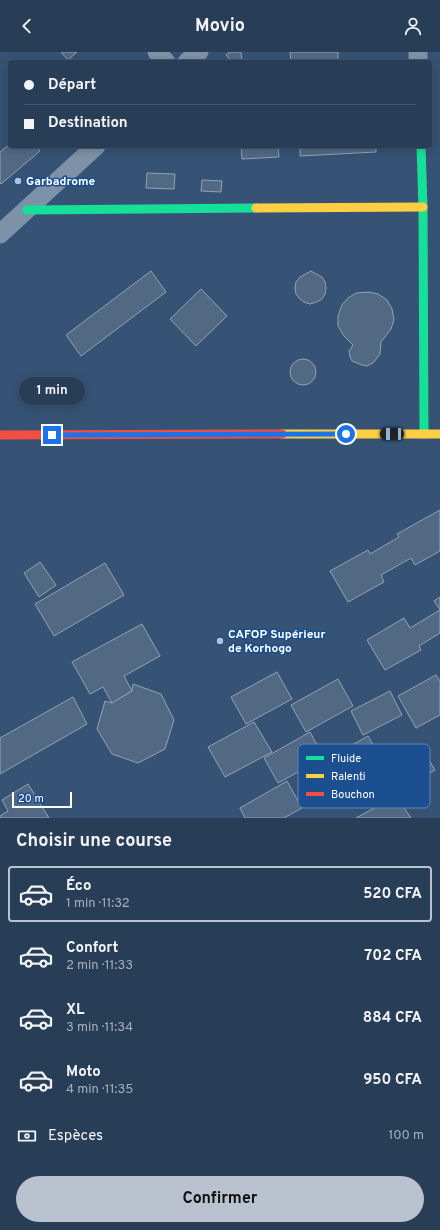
<!DOCTYPE html>
<html lang="fr">
<head>
<meta charset="utf-8">
<style>
  :root { --surface:#283e57; --page:#344961; --text:#f1f3f6; --muted:#a5aeba; --line:#44576d; --accent:#b9c2ce }
  body { margin:0; font-family:Overpass,sans-serif; background:var(--page); color:var(--text); height:100vh; display:flex; flex-direction:column; font-size:15px; white-space:nowrap }
  * { box-sizing:border-box; margin:0 }
  p { font-size:13px; color:var(--muted) }
  .icon { flex:none; width:22px; height:22px; fill:none; stroke:currentColor; stroke-width:2; stroke-linecap:round; stroke-linejoin:round }
  .map { position:relative; height:766px; overflow:hidden }
  .sheet { display:flex; flex-direction:column; background:var(--surface); flex:1 }
  .sheet>* { flex:none }
  .hud { position:absolute; left:8px; top:8px; width:424px; height:88px; border-radius:4px; box-shadow:0 2px 10px #0003,0 0 0 1px var(--line); display:grid; align-content:center; height:88px; padding:0 16px; background:var(--surface) }
  .scale { position:absolute; left:12px; bottom:10px; width:60px; box-sizing:border-box; padding-left:4px; border:2px solid #fff; border-top:0; font-size:11px; line-height:14px; white-space:nowrap; color:#fff; -webkit-text-stroke:3px #1b4f8f; paint-order:stroke }
  .end { position:absolute; width:18px; height:18px; margin:-9px; border:5px solid #1a73e8; background:#fff; box-shadow:0 0 0 2px #fff }
  .from { border-radius:50% }
  .bubble { position:absolute; height:28px; border-radius:14px; background:var(--surface); box-shadow:0 2px 10px #0003,0 0 0 1px var(--line); font-size:13px; font-weight:700; line-height:28px; text-align:center }
  .car { position:absolute; width:12px; height:24px; margin:-12px -6px; border-radius:5px; box-shadow:0 0 3px 1px #0007; background:linear-gradient(#222 24%,#8ab4d8 0 40%,#222 0 76%,#8ab4d8 0 86%,#222 0) }
  .hud b { display:flex; align-items:center; gap:14px; height:38px; font-size:15px }
  .hud b+b { border-top:1px solid var(--line) }
  .hud i { width:10px; height:10px; background:var(--text) }
  ul { padding:0; list-style:none }
  li { display:flex; align-items:center; gap:12px; height:56px; margin:0 8px 6px; padding:0 8px; border:2px solid transparent; border-radius:4px }
  li div { flex:1 }
  li b { display:block; font-size:15px }
  li em { font-style:normal; font-weight:700 }
  li.active { border-color:var(--accent) }
  li>.icon { width:36px; height:36px; stroke-width:1.5 }
  h2 { padding:0 16px; font-size:18px; line-height:48px }
  .pay { display:flex; align-items:center; gap:10px; height:44px; padding:0 16px; font-size:15px }
  .pay p { margin-inline-start:auto }
  .button { display:flex; gap:8px; margin-top:auto; padding:8px 16px }
  .button a { flex:1; height:46px; border-radius:24px; background:var(--accent); color:#111; font-size:16px; font-weight:700; line-height:46px; text-align:center }
  header { display:flex; justify-content:space-between; align-items:center; height:52px; padding:0 16px; background:var(--surface); font-size:18px; font-weight:700 }
  .map>svg:first-child { display:block }
  .building { fill:#526984; stroke:#92a2b6 }
  .lines { fill:none; stroke-linecap:round; stroke-linejoin:round }
  .street { stroke:#7d92a8; stroke-width:19 }
  .fast { stroke:#16e098; stroke-width:9 }
  .slow { stroke:#ffcf43; stroke-width:9 }
  .jam { stroke:#f24e42; stroke-width:9 }
  .route { stroke:#1a73e8; stroke-width:5 }
  .poi-dot { fill:#b9c2ce; stroke:#1b4f8f; stroke-width:1.5 }
  .labels { text-anchor:middle; stroke-width:3; stroke-linejoin:round; paint-order:stroke }
  .poi-label { font-size:12px; font-weight:bold; fill:#fff; stroke:#1b4f8f; text-anchor:start }
  .key { fill:#1b4f8f; stroke:#5f84b1; stroke-width:1 }
  .key-label { font-size:11px; fill:#fff }
</style>
</head>
<body>
<header><svg class="icon" aria-label="back" viewBox="0 0 24 24"><path d="M15 5l-7 7 7 7"/></svg>Movio<svg class="icon" aria-label="person" viewBox="0 0 24 24"><circle cx="12" cy="8" r="4"/><path d="M4 21q1-7 8-7t8 7"/></svg></header>
<div class="map">
<svg width="440" height="766" viewBox="0 0 440 766">
  <rect width="100%" height="100%" fill="#365274"/>
  <g class="building">
    <polygon points="61,0 77,0 68,8"/>
    <polygon points="230,0 241,0 242,10 232,10 226,3"/>
    <polygon points="290,0 338,0 338,10 291,10"/>
    <polygon points="10,92 10,94 36,94 40,99 1,132 0,131 0,100"/>
    <polygon points="241,94 278,94 279,105 242,107"/>
    <polygon points="300,94 376,94 376,100 300,104"/>
    <polygon points="147,121 175,122 174,137 146,136"/>
    <polygon points="202,128 222,129 221,140 201,139"/>
    <polygon points="151,219 166,240 81,304 66,283"/>
    <polygon points="311,219 322,225 325,230 326,236 325,242 322,247 317,250 310,252 304,250 300,247 296,242 295,236 296,230 300,225"/>
    <polygon points="201,237 227,264 196,294 170,267"/>
    <polygon points="369,240 378,242 387,248 392,257 394,268 391,277 381,290 380,302 377,306 373,311 367,314 362,313 352,309 350,305 349,299 353,293 344,284 338,274 338,264 342,253 348,246 356,241"/>
    <circle cx="303" cy="320" r="13"/>
    <polygon points="440,458 440,499 415,513 411,506 381,523 384,530 348,550 330,519 368,498 370,502 399,485 397,482"/>
    <polygon points="40,510 56,533 39,545 24,521"/>
    <polygon points="105,511 124,543 54,584 35,552"/>
    <polygon points="440,545 440,581 419,594 421,598 385,618 367,588 404,566 410,576 440,558 434,549"/>
    <polygon points="142,572 160,604 124,624 132,639 112,651 103,635 90,642 72,610"/>
    <polygon points="277,620 292,647 246,672 231,645"/>
    <polygon points="436,623 440,629 440,663 416,676 398,644"/>
    <polygon points="338,627 353,654 306,680 291,653"/>
    <polygon points="133,632 161,642 174,668 165,697 138,711 112,702 97,677 105,649 112,651 132,639"/>
    <polygon points="390,639 402,663 363,683 351,659"/>
    <polygon points="73,645 87,672 0,722 0,686"/>
    <polygon points="254,670 272,700 225,725 208,695"/>
    <polygon points="310,680 324,706 278,731 264,706"/>
    <polygon points="368,684 383,710 335,737 320,711"/>
    <polygon points="420,693 435,718 389,745 373,719"/>
    <polygon points="287,729 302,756 284,766 245,766 240,756"/>
    <polygon points="28,732 49,766 0,766 0,764 8,759 2,748"/>
    <polygon points="396,744 411,766 356,766"/>
  </g>
  <g class="lines">
    <g class="street">
      <polyline points="157,0 166,10"/>
      <polyline points="418,0 418,10"/>
      <polyline points="187,10 199,0"/>
      <polyline points="0,182 96,94"/>
    </g>
    <g class="fast">
      <polyline points="421,94 423,155 424,382"/>
      <polyline points="27,158 256,156"/>
    </g>
    <g class="slow">
      <polyline points="256,156 423,155"/>
      <polyline points="282,382 440,382"/>
    </g>
    <polyline class="jam" points="0,383 282,382"/>
  </g>
  <g class="lines">
    <polyline class="route" points="52,383 346,382"/>
  </g>
  <g class="poi-dot">
    <circle cx="18" cy="129" r="4"/>
    <circle cx="220" cy="589" r="4"/>
  </g>
  <g class="labels">
    <g class="poi-label">
      <text x="26" y="133">Garbadrome</text>
      <text x="228" y="586">CAFOP Supérieur<tspan x="228" dy="14">de Korhogo</tspan></text>
    </g>
  </g>
  <rect x="298" y="692" width="132" height="64" rx="6" class="key"/>
  <rect x="306" y="704" width="18" height="4" fill="#16e098"/>
  <rect x="306" y="722" width="18" height="4" fill="#ffcf43"/>
  <rect x="306" y="740" width="18" height="4" fill="#f24e42"/>
  <g class="key-label">
    <text x="331" y="710">Fluide</text>
    <text x="331" y="728">Ralenti</text>
    <text x="331" y="746">Bouchon</text>
  </g>
</svg>
<div class="scale">20 m</div>
<i class="end from" style="left:346px;top:382px"></i>
<i class="end" style="left:52px;top:383px"></i>
<div class="bubble" style="left:19px;top:325px;width:66px">1 min</div>
<i class="car" style="left:392px;top:382px;rotate:270deg"></i>
<div class="hud">
<b><i class="from"></i>Départ</b>
<b><i></i>Destination</b>
</div>
</div>
<section class="sheet">
<h2>Choisir une course</h2>
<ul>
<li class="active"><svg class="icon" aria-label="car" viewBox="0 0 24 24"><path d="M5 17H2v-5l4-1 3-4h7l3 4 3 1v5h-3M9 17h6M6 11h13"/><circle cx="7" cy="17" r="2"/><circle cx="17" cy="17" r="2"/></svg><div><b>Éco</b><p>1 min · 11:32</p></div><em>520 CFA</em></li>
<li><svg class="icon" aria-label="car" viewBox="0 0 24 24"><path d="M5 17H2v-5l4-1 3-4h7l3 4 3 1v5h-3M9 17h6M6 11h13"/><circle cx="7" cy="17" r="2"/><circle cx="17" cy="17" r="2"/></svg><div><b>Confort</b><p>2 min · 11:33</p></div><em>702 CFA</em></li>
<li><svg class="icon" aria-label="car" viewBox="0 0 24 24"><path d="M5 17H2v-5l4-1 3-4h7l3 4 3 1v5h-3M9 17h6M6 11h13"/><circle cx="7" cy="17" r="2"/><circle cx="17" cy="17" r="2"/></svg><div><b>XL</b><p>3 min · 11:34</p></div><em>884 CFA</em></li>
<li><svg class="icon" aria-label="car" viewBox="0 0 24 24"><path d="M5 17H2v-5l4-1 3-4h7l3 4 3 1v5h-3M9 17h6M6 11h13"/><circle cx="7" cy="17" r="2"/><circle cx="17" cy="17" r="2"/></svg><div><b>Moto</b><p>4 min · 11:35</p></div><em>950 CFA</em></li>
</ul>
<div class="pay"><svg class="icon" aria-label="cash" viewBox="0 0 24 24"><path d="M3 7h18v10H3z"/><circle cx="12" cy="12" r="2"/></svg>Espèces<p>100 m</p></div>
<div class="button"><a>Confirmer</a></div>
</section>
</body>
</html>
